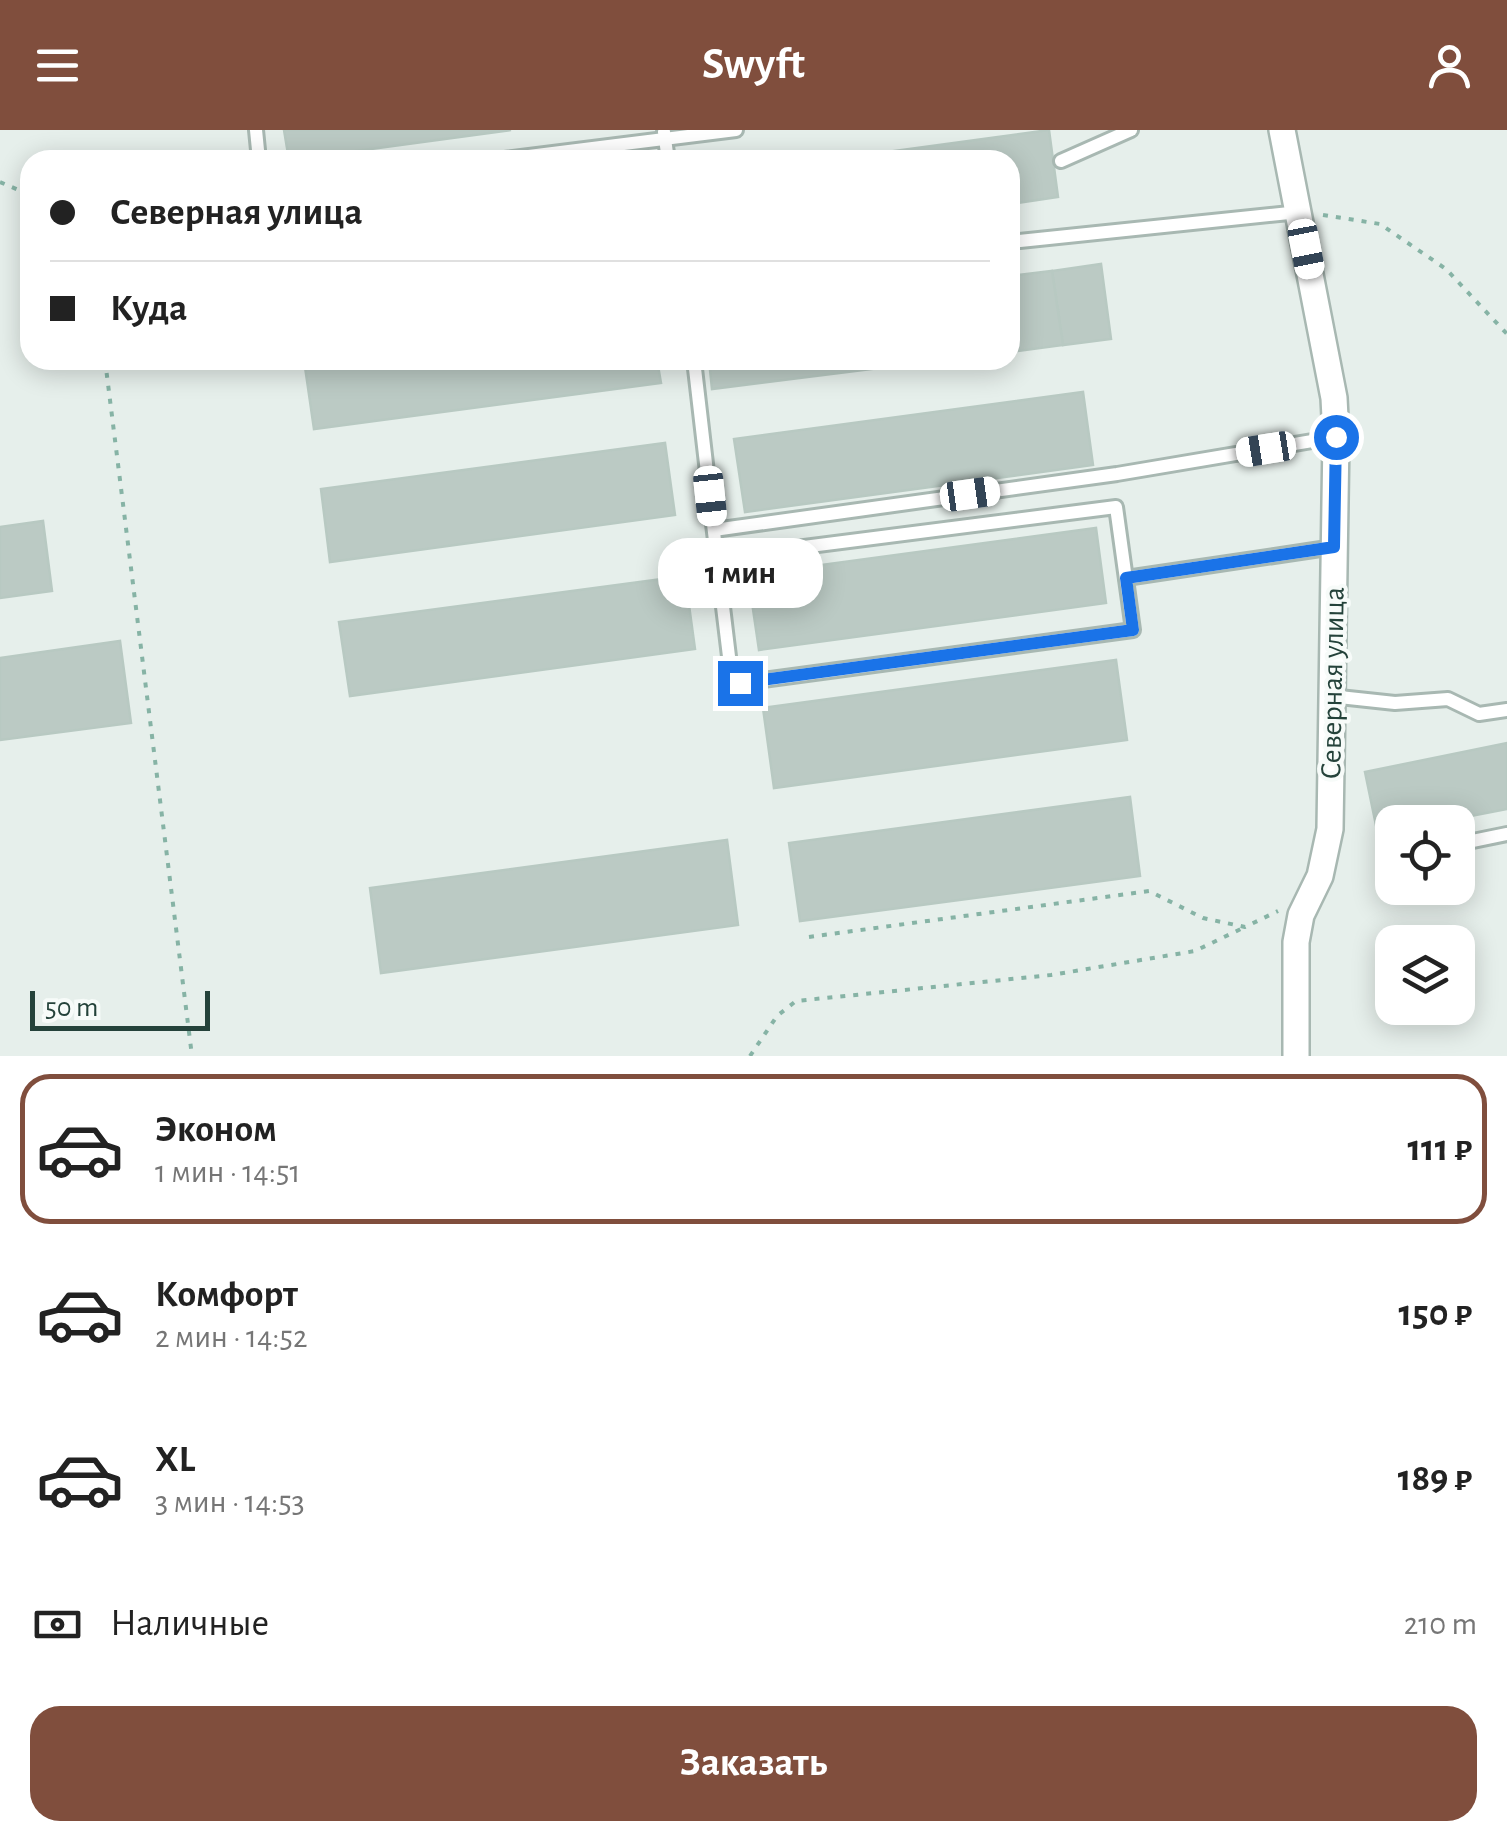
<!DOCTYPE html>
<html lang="ru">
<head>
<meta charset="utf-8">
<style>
  :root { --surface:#fff; --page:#f6f6f6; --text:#222; --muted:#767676; --line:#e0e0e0; --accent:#804e3d }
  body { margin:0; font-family:"Alegreya Sans",sans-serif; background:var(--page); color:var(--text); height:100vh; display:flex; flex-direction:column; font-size:38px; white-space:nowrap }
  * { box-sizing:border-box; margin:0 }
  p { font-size:32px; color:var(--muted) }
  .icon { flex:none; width:55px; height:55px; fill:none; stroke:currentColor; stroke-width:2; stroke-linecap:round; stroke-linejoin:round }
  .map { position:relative; height:926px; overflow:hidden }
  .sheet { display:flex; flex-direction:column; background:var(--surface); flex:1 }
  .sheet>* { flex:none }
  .hud { position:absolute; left:20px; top:20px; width:1000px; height:220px; border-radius:30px; box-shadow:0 5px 25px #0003; display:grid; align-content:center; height:220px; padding:0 30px; background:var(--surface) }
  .tools { position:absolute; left:1375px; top:675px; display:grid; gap:20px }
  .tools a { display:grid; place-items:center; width:100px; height:100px; border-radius:20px; background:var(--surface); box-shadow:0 5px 25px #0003; font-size:50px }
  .scale { position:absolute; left:30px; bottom:25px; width:180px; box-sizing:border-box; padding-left:10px; border:5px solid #24423a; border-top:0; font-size:28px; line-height:35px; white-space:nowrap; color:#24423a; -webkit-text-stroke:8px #f7fbf9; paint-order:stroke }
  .end { position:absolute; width:45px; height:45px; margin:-22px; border:12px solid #1a73e8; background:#fff; box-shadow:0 0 0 5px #fff }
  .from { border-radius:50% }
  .bubble { position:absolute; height:70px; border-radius:30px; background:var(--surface); box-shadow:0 5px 25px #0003; font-size:32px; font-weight:600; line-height:70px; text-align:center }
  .car { position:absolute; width:30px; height:60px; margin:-30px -15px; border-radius:12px; box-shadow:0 0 8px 2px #0007; background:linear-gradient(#fff 24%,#345 0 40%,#fff 0 76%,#345 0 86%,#fff 0) }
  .hud b { display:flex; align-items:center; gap:35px; height:95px; font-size:38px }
  .hud b+b { border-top:2px solid var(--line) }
  .hud i { width:25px; height:25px; background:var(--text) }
  ul { padding:18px 0 0; list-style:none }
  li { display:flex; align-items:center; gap:30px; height:150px; margin:0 20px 15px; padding:0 10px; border:5px solid transparent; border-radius:30px }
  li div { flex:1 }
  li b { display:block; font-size:38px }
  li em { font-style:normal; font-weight:600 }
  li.active { border-color:var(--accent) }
  li>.icon { width:90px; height:90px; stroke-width:1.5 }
  .pay { display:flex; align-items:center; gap:25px; height:110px; padding:0 30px; font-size:38px }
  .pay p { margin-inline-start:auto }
  .cta { display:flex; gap:20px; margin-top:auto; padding:20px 30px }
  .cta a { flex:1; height:115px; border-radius:30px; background:var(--accent); color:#fff; font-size:40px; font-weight:600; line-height:115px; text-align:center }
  header { display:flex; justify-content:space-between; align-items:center; height:130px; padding:0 30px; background:var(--accent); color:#fff; font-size:45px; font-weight:600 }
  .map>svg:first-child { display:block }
  .building { fill:#bbcac4; stroke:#b8c9c2; stroke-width:2.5 }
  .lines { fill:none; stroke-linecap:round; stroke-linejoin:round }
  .lane-casing { stroke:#a8b8b2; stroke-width:18 }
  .street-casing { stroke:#a8b8b2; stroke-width:30 }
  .path { stroke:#86b3a5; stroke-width:4; stroke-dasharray:5 8; stroke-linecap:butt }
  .lane { stroke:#fff; stroke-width:12 }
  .street { stroke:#fff; stroke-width:25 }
  .route { stroke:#1a73e8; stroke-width:12 }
  .labels { text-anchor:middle; stroke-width:8; stroke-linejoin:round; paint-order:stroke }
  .street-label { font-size:30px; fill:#24423a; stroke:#f7fbf9 }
</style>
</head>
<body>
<header><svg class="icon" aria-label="menu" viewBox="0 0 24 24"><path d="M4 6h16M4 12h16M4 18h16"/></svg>Swyft<svg class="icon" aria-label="person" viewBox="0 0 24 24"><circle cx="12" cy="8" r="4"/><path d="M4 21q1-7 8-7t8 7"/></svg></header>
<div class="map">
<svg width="1507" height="926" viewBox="0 0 1507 926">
  <rect width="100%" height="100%" fill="#e6efeb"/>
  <g class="building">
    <polygon points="284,0 511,0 289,30"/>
    <polygon points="1049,0 1058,67 1010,74 1010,30 828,30"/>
    <polygon points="1101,134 1111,209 1063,215 1052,141"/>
    <polygon points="1052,141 1063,215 1010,222 1010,146"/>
    <polygon points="304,230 657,230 661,253 314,299"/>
    <polygon points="709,230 943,230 712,259"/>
    <polygon points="1083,262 1093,335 745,382 734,309"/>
    <polygon points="665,313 675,385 330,432 321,359"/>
    <polygon points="43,391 52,461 0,468 0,397"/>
    <polygon points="1096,398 1106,473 759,520 748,445"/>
    <polygon points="685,446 695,519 350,566 339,492"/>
    <polygon points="120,511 131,593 0,610 0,528"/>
    <polygon points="1116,530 1127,610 774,658 763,578"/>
    <polygon points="1507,613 1507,679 1440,692 1392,692 1392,702 1378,705 1365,642"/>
    <polygon points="1130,667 1140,746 800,791 789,713"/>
    <polygon points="727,710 738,795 381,843 370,758"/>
  </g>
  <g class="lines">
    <g class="lane-casing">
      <g id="lane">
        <polyline points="256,0 259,30"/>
        <polyline points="664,2 668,30"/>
        <polyline points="496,30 736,0"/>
        <polyline points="1061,31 1131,0"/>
        <polyline points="1010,112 1299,82"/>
        <path d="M694,230C706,334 718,439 731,543L741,553L1133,500L1116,377L717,428"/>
        <polyline points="714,400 1117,344 1336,307"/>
        <polyline points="1126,448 1334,417"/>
        <polyline points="1330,566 1395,573 1448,569 1479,584 1507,580"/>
        <polyline points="1458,714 1507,704"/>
      </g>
    </g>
    <g class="street-casing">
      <polyline id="street" points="1282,0 1334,268 1336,307 1330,699 1320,746 1301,785 1296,812 1296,926"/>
    </g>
    <g class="path">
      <polyline points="0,52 30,65"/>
      <polyline points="1323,85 1380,94 1446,139 1507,204"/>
      <polyline points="105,230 192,926"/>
      <polyline points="809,807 1149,761 1203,788 1245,797 1278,781"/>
      <polyline points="750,926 777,886 796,871 1051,845 1195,821 1245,797"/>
    </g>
    <use href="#lane" class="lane"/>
    <use href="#street" class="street"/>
  </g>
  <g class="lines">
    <polyline class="route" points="740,553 1133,500 1126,448 1334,417 1336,307"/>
  </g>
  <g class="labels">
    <g class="street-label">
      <text transform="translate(1332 553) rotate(-89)" y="10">Северная улица</text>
    </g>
  </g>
</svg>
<div class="tools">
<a><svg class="icon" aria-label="locate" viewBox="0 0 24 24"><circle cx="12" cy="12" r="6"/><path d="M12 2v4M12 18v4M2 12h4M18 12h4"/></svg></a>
<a><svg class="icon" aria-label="layers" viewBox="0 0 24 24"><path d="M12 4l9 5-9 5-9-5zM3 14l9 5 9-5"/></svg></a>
</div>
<div class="scale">50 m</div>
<i class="end from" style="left:1336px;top:307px"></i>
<i class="end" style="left:740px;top:553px"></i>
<div class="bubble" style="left:658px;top:408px;width:165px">1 мин</div>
<i class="car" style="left:1306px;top:119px;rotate:169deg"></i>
<i class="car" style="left:1266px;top:319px;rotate:261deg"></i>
<i class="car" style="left:970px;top:364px;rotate:82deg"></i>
<i class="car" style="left:710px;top:366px;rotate:174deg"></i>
<div class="hud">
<b><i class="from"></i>Северная улица</b>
<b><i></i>Куда</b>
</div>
</div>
<section class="sheet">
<ul>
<li class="active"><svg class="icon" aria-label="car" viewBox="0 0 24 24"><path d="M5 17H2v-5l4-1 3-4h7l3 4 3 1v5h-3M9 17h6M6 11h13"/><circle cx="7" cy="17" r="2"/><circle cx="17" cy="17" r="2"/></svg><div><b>Эконом</b><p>1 мин · 14:51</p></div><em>111 ₽</em></li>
<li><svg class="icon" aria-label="car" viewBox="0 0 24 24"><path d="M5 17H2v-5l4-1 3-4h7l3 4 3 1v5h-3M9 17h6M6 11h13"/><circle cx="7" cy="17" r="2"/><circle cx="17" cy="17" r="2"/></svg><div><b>Комфорт</b><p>2 мин · 14:52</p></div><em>150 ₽</em></li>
<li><svg class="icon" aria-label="car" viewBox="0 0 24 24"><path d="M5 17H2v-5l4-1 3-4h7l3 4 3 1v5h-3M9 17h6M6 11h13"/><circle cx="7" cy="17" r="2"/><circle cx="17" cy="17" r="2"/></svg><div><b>XL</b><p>3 мин · 14:53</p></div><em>189 ₽</em></li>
</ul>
<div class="pay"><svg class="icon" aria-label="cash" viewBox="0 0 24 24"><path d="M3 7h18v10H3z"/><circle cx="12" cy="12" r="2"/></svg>Наличные<p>210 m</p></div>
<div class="cta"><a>Заказать</a></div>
</section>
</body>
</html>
